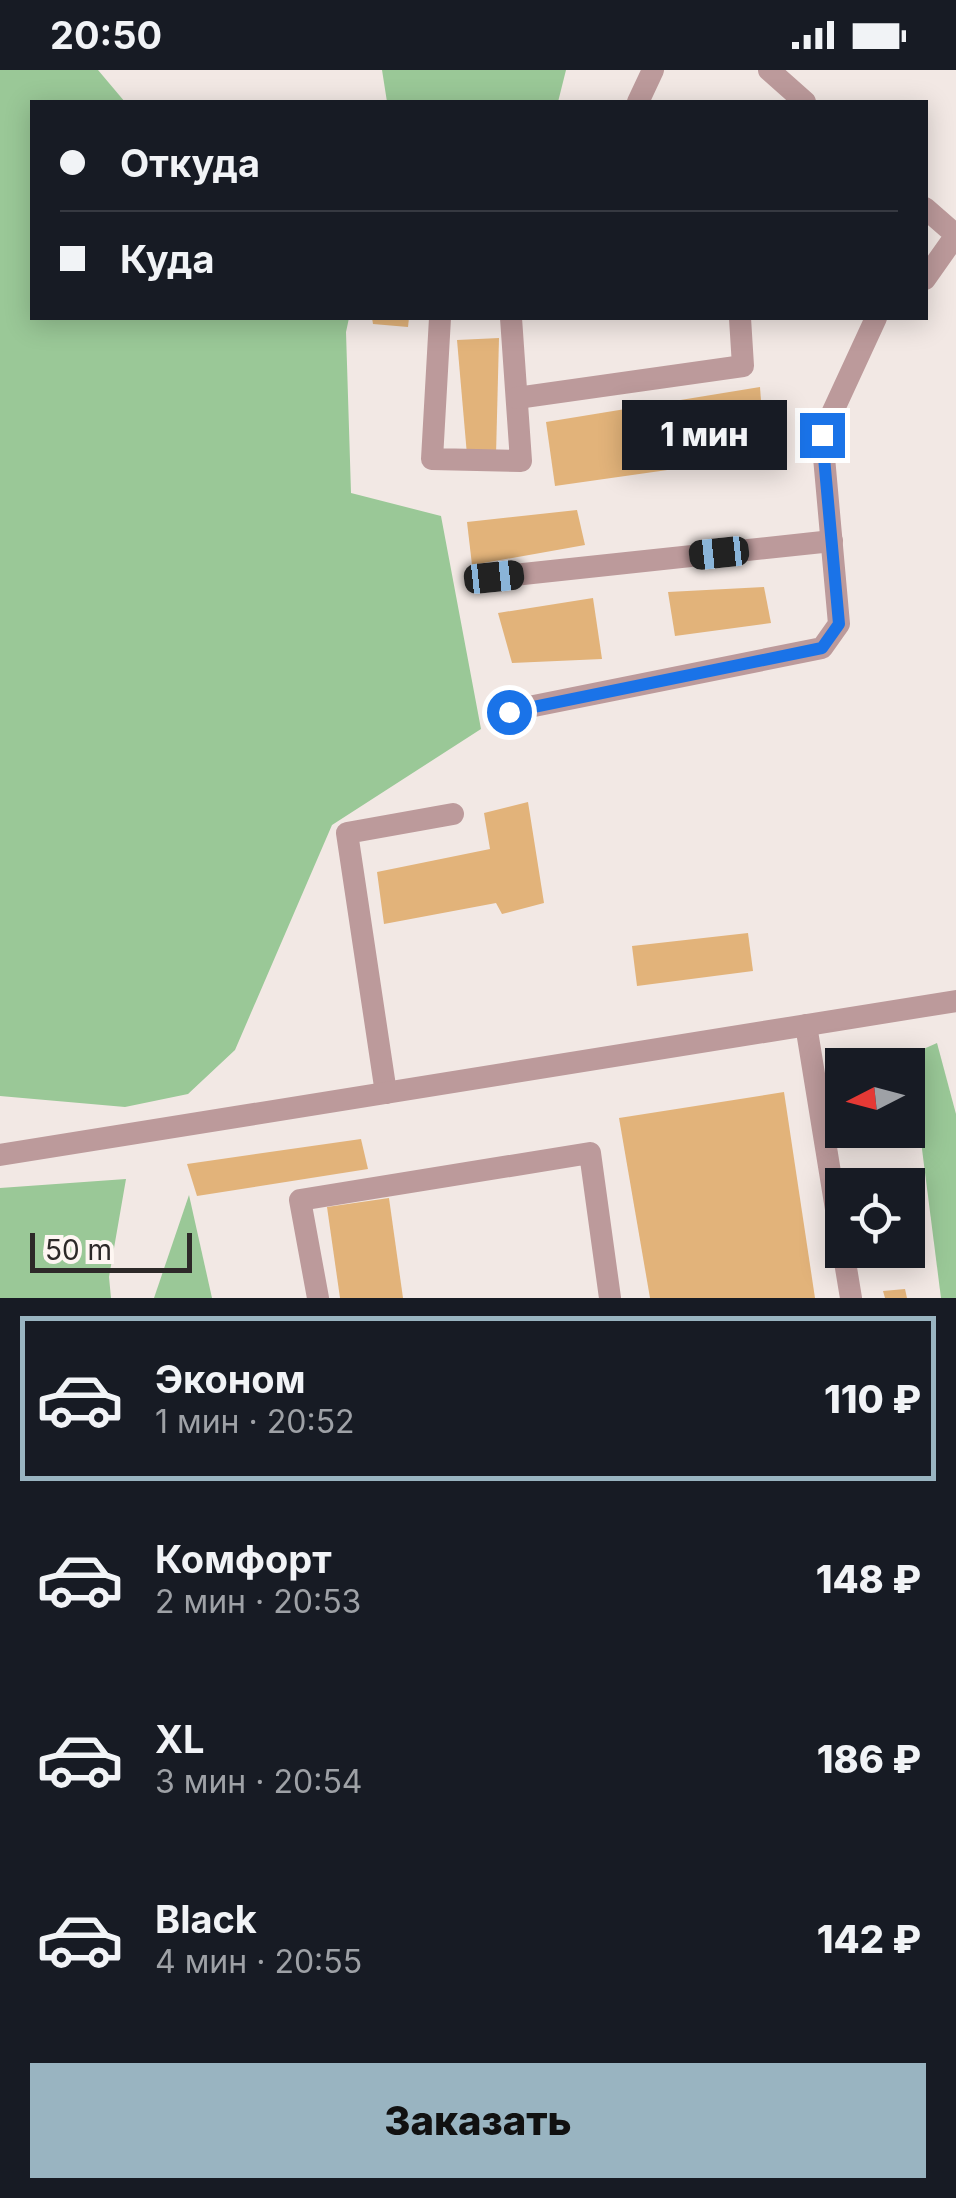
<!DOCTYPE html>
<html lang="ru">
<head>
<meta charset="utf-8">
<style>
  :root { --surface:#171b24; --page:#20242c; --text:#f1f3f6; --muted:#9ea1a6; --line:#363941; --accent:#99b4c1 }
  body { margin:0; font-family:Inter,sans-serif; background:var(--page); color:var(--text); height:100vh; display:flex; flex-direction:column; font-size:38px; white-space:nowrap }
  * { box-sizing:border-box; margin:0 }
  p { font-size:32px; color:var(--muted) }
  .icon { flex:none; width:55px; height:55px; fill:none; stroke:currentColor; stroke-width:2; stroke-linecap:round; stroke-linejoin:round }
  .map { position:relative; height:1228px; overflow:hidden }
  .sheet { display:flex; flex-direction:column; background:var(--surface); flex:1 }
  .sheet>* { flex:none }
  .banner { position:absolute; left:30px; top:30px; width:898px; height:220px; border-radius:0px; box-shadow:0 5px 25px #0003; display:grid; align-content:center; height:220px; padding:0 30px; background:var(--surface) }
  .needle { width:65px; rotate:264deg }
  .buttons { position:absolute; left:825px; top:978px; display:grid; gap:20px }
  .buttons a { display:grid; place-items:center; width:100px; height:100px; border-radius:0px; background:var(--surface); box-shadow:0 5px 25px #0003; font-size:50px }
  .scale { position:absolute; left:30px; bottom:25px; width:162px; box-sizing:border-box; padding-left:10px; border:5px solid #2d2928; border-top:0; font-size:28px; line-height:35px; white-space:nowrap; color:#2d2928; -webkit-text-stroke:8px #fef6f2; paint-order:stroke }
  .end { position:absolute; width:45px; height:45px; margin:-22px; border:12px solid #1a73e8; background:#fff; box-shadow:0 0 0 5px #fff }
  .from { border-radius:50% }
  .bubble { position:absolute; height:70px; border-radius:0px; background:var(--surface); box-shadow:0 5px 25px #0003; font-size:32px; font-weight:800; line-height:70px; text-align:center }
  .car { position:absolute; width:30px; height:60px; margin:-30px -15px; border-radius:12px; box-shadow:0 0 8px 2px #0007; background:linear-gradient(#222 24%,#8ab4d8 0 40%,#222 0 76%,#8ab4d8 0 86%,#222 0) }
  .banner b { display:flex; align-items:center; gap:35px; height:95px; font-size:38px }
  .banner b+b { border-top:2px solid var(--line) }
  .banner i { width:25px; height:25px; background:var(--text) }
  ul { padding:18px 0 0; list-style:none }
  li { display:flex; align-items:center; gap:30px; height:165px; margin:0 20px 15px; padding:0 10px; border:5px solid transparent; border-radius:0px }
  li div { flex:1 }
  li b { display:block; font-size:38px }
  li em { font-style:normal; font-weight:800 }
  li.on { border-color:var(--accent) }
  li>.icon { width:90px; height:90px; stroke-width:1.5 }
  .cta { display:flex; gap:20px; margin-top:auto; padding:20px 30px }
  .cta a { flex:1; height:115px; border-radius:0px; background:var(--accent); color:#111; font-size:40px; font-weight:800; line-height:115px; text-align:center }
  .status { display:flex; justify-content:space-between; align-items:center; height:70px; padding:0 50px; background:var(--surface); direction:ltr }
  .status svg { height:28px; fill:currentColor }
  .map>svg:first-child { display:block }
  .green { fill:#9ac897 }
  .building { fill:#e2b37a }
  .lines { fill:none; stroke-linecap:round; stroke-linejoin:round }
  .minor { stroke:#bc9a9b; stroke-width:22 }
  .route { stroke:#1a73e8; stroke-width:12 }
</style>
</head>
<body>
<div class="status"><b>20:50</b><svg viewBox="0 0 49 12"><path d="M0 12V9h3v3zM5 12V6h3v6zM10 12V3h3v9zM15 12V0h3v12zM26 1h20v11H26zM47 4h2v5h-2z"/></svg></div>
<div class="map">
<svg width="956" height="1228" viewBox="0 0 956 1228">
  <rect width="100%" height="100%" fill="#f2e8e4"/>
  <g class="green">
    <polygon points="0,0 98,0 125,32 32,32 32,248 349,248 346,262 351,423 441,446 481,659 332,755 235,980 188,1024 125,1037 0,1026"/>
    <polygon points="382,0 566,0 558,32 387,32"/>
    <polygon points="937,973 956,1044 956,1228 941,1228 910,985"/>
    <polygon points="126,1109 109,1207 111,1228 0,1228 0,1118"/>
    <polygon points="189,1125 212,1228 154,1228"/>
  </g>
  <g class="building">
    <polygon points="372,248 409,248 408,257 373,254"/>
    <polygon points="499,268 496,385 467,385 457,270"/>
    <polygon points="760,317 765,386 555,416 546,352"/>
    <polygon points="577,440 585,475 472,495 467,452"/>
    <polygon points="764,517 771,553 675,566 668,522"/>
    <polygon points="593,528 602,589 512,593 498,543"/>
    <polygon points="528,732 544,833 502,844 496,833 384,854 377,802 490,779 484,743"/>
    <polygon points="748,863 753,901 637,916 632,876"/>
    <polygon points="784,1022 815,1228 650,1228 619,1048"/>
    <polygon points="361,1069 368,1099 197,1126 187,1094"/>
    <polygon points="389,1128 403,1228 340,1228 327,1137"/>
    <polygon points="905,1219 907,1228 885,1228 883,1221"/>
  </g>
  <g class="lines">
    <g class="minor">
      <polyline points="769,0 805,32"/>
      <polyline points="638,32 653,0"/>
      <polyline points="925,138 956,165 925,209"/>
      <polyline points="440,248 432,389 521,391 511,248"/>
      <polyline points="517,328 743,296 740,248"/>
      <polyline points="495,507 832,471"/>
      <polyline points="509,641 822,578 839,554 822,365 876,248"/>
      <polyline points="806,955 842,1176"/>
      <polyline points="386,1023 347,763 453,744"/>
      <polyline points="0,1085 956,931"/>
      <polyline points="843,1180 851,1228"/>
      <polyline points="318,1228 300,1130 590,1083 610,1228"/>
    </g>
  </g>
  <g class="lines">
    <polyline class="route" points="509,642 822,578 839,554 822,365"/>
  </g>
</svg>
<div class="buttons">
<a><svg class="needle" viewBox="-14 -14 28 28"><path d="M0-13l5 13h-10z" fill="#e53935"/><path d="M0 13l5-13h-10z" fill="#9ea1a6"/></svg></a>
<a><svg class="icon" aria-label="locate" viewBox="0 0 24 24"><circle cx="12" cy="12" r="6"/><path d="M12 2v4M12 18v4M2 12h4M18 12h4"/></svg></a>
</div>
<div class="scale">50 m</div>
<i class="end from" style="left:509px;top:642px"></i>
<i class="end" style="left:822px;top:365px"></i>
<div class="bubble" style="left:622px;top:330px;width:165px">1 мин</div>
<i class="car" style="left:719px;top:483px;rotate:264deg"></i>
<i class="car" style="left:494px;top:507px;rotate:84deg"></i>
<div class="banner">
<b><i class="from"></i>Откуда</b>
<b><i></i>Куда</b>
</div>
</div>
<section class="sheet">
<ul>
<li class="on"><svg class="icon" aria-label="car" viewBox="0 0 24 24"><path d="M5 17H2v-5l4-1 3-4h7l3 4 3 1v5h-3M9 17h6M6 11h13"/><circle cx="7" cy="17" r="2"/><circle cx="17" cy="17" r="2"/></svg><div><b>Эконом</b><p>1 мин · 20:52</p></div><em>110 ₽</em></li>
<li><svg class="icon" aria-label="car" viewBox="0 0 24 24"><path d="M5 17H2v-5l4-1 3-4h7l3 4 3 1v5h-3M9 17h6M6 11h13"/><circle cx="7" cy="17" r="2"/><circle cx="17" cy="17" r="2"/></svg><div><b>Комфорт</b><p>2 мин · 20:53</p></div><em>148 ₽</em></li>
<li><svg class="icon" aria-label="car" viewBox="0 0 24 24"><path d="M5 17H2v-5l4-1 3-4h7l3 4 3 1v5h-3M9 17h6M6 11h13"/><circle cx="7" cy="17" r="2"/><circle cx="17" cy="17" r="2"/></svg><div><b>XL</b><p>3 мин · 20:54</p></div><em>186 ₽</em></li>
<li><svg class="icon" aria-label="car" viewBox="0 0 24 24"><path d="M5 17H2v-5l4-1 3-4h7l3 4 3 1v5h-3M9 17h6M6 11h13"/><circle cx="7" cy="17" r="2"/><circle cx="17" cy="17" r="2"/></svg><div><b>Black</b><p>4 мин · 20:55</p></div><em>142 ₽</em></li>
</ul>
<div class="cta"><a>Заказать</a></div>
</section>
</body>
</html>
